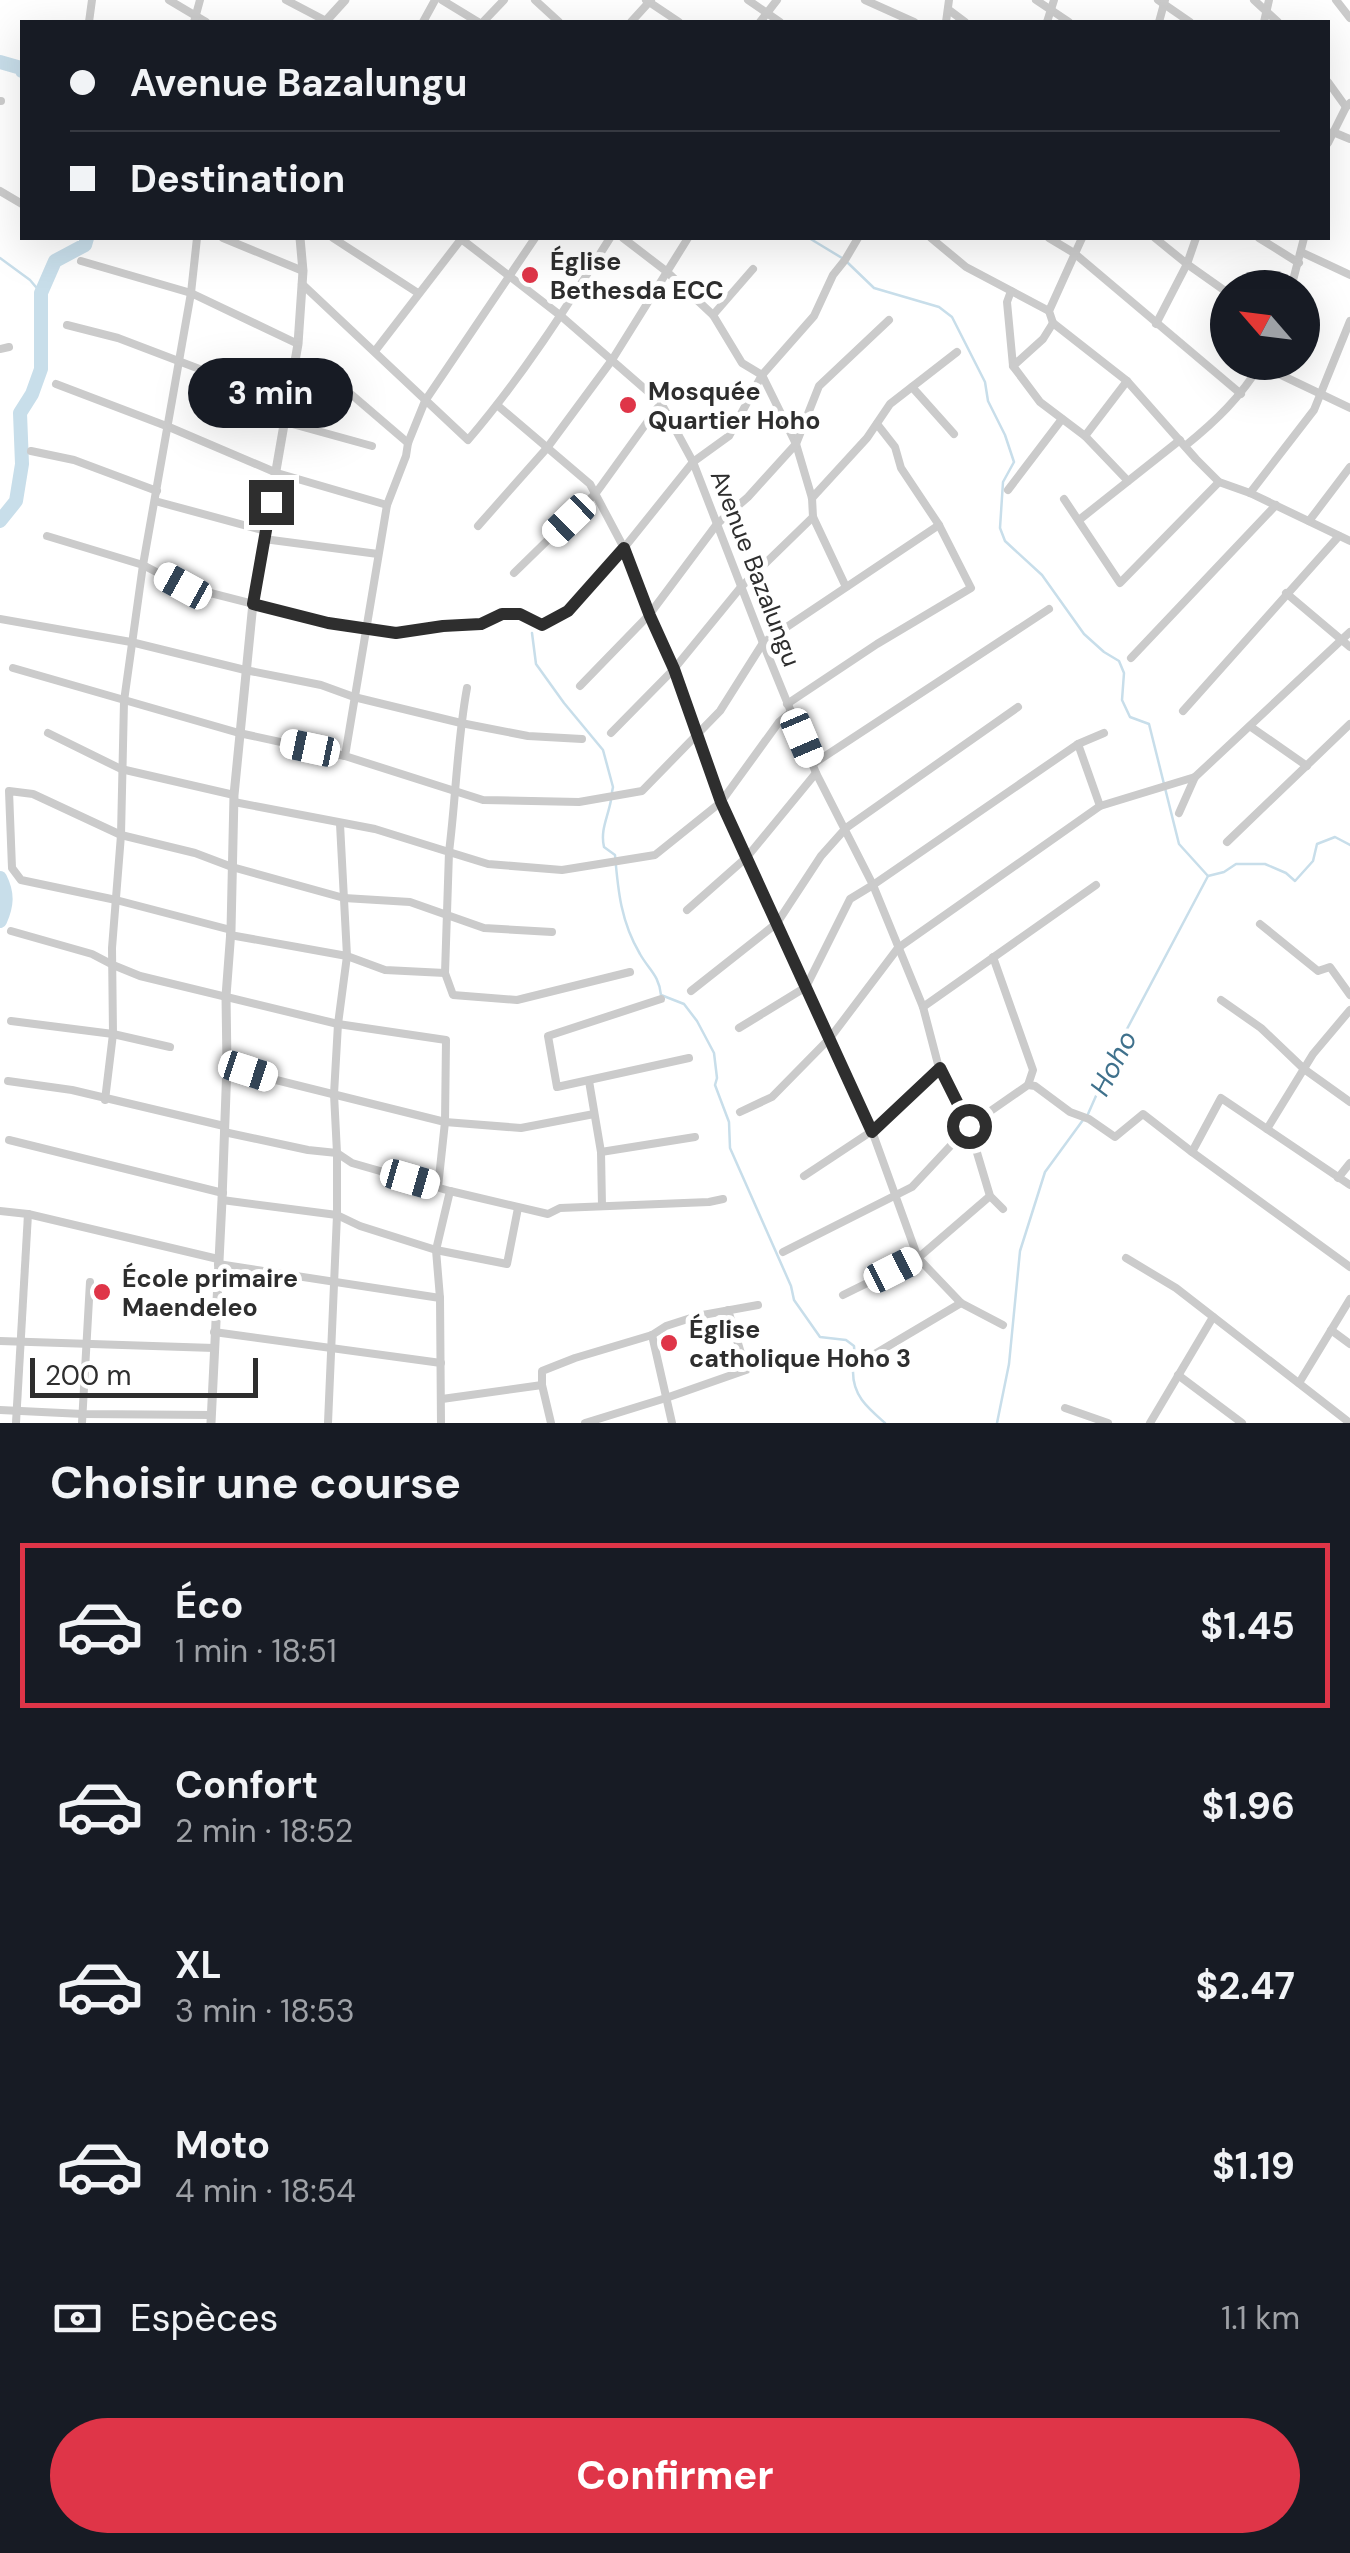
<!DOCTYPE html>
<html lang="fr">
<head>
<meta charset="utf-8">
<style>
  :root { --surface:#171b24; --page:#242831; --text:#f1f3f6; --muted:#9ea1a6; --line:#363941; --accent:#df3548 }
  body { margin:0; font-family:"DM Sans",sans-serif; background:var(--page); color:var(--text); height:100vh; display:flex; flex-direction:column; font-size:38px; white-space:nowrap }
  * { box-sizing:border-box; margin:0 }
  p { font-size:32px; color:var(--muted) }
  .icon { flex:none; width:55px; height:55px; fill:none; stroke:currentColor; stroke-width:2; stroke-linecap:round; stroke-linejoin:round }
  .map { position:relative; height:1423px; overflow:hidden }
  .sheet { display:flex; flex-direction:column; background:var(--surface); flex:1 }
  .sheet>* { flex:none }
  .hud { position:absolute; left:20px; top:20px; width:1310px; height:220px; border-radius:0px; box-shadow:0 10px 40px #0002; display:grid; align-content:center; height:220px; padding:0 50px; background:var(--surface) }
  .needle { width:65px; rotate:298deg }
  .buttons { position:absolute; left:1210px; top:270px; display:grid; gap:20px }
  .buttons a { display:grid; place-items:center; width:110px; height:110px; border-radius:50%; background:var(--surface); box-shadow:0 10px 40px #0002; font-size:50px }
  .scale { position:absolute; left:30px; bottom:25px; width:228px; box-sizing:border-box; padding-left:10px; border:5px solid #2e2e2e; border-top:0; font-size:28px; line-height:35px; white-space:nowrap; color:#2e2e2e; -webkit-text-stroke:8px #fff; paint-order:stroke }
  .end { position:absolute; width:45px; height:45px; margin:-22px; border:12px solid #2e2e2e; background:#fff; box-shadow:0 0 0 5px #fff }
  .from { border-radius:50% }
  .bubble { position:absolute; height:70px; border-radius:35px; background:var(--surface); box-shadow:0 10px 40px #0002; font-size:32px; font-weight:700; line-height:70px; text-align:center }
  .car { position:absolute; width:30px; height:60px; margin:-30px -15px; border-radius:12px; box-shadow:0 0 8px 2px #0007; background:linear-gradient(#fff 24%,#345 0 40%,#fff 0 76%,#345 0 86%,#fff 0) }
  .hud b { display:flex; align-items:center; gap:35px; height:95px; font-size:38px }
  .hud b+b { border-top:2px solid var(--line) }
  .hud i { width:25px; height:25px; background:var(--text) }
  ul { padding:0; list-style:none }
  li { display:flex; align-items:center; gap:30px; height:165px; margin:0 20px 15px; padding:0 30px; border:5px solid transparent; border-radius:0px }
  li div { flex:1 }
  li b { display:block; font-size:38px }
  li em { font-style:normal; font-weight:700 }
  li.current { border-color:var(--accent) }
  li>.icon { width:90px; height:90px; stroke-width:1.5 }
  h2 { padding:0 50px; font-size:45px; line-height:120px }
  .pay { display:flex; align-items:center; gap:25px; height:110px; padding:0 50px; font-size:38px }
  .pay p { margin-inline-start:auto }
  .cta { display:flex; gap:20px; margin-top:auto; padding:20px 50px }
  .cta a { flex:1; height:115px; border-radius:60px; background:var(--accent); color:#fff; font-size:40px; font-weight:700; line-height:115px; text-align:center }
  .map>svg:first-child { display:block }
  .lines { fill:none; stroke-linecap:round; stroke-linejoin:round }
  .stream { stroke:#c8deea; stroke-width:2.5 }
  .river { stroke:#c8deea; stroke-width:14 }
  .minor { stroke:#cbcbcb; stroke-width:8 }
  .tertiary { stroke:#cbcbcb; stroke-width:9 }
  .route { stroke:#2e2e2e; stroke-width:12 }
  .poi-dot { fill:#df3548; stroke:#fff; stroke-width:4 }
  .labels { text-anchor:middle; stroke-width:10; stroke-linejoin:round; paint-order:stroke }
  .poi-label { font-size:25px; font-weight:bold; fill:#2e2e2e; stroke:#fff; text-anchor:start }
  .street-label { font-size:25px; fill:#2e2e2e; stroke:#fff }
  .water-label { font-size:28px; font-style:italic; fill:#3f718c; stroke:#fff }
</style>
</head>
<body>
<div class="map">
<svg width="1350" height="1423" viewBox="0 0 1350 1423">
  <rect width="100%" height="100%" fill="#fff"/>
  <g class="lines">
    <g class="stream">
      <polyline points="809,238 842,258"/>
      <polyline points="0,258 30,280 41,293"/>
      <polyline points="848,263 874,288 939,307 952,317 985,382 988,401 1005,435 1014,462 1003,482 1000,528 1005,541 1042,575 1084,634 1104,652 1119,661 1124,673 1122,700 1130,717 1149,724 1179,844 1208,876"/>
      <polyline points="532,633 536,664 564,703 603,750 613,787 612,792"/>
      <path d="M611,800C608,817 600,830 604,847L615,855C618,891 621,922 640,954C649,970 659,975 661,995L684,1004L697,1021L714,1053L717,1078L715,1085L729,1122L730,1148L791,1286L794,1300L820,1337L846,1340L854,1346C855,1355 853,1363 853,1372C853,1396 868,1408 885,1423"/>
      <polyline points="1088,1114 1118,1046 1208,876 1224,872 1236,864 1265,864 1286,873 1295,881 1313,861 1317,844 1335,837 1350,845"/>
      <polyline points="997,1423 1009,1364 1020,1251 1045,1172 1083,1120"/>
    </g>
    <g class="river">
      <polyline points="0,62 21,68 22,71"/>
      <polyline points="0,521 16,501 22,464 20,413 32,394 41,369 41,293 55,261 85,245 87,238"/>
      <path d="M0,878C8,894 7,905 0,921"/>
    </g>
    <g class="minor">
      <polyline points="169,0 206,22"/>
      <polyline points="286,0 328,22"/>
      <polyline points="442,0 478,22"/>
      <polyline points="535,0 559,22"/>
      <polyline points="646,0 679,22"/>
      <polyline points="748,0 780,22"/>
      <polyline points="865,0 914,22"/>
      <polyline points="1036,0 1069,22"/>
      <polyline points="1158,0 1190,22"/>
      <polyline points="1254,0 1278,22"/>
      <polyline points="1336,0 1350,18"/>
      <polyline points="949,10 965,22"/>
      <polyline points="89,22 92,0"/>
      <polyline points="194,22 200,0"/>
      <polyline points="423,22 435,0"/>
      <polyline points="483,22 504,0"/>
      <polyline points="631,22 651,0"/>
      <polyline points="760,22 777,0"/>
      <polyline points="946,22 949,0"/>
      <polyline points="1047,22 1054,0"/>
      <polyline points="1159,22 1165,0"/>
      <polyline points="1264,22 1269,0"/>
      <polyline points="1328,82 1346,107"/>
      <polyline points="0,101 1,101"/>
      <polyline points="1333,132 1350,139"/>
      <polyline points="1328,143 1346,107 1350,103"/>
      <polyline points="0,191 22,204"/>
      <polyline points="223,238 303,271"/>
      <polyline points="333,238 418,293"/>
      <polyline points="460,238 561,316 661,403 693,462 763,643 816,773 873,885 923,1007 939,1068 969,1126 990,1196 1003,1209"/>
      <polyline points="623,238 666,271 713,315 742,363 762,375 796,444 812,498 813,517 846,587"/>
      <polyline points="931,238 966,267 1049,311"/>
      <polyline points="1049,238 1074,253 1241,394"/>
      <polyline points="1082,238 1049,311 1053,323 1127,381 1196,459 1219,482 1250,493 1350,541"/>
      <polyline points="1155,238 1187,264 1228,293"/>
      <polyline points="1259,238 1299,263"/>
      <polyline points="1301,252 1350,275"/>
      <polyline points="81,261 191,293 298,344"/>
      <path d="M302,284L468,440C522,377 566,308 610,238"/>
      <polyline points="1291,288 1304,238"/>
      <polyline points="1011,291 1007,302 1013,366 1040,402 1085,436 1128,481"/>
      <polyline points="713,315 753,269"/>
      <polyline points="1156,324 1187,264 1196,238"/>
      <polyline points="67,325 118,338 289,403"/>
      <polyline points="0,349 9,347"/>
      <polyline points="375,351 462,238"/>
      <polyline points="1260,365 1350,408"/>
      <polyline points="1013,366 1043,339 1053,323"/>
      <polyline points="295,371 352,395 408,443"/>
      <polyline points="56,384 169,427 277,473 387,505"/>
      <polyline points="912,387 954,434"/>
      <polyline points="497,405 590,484 624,548 649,615 674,669 721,802 872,1131 918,1258 961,1303 1003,1325"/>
      <polyline points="285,422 372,446"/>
      <polyline points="1085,436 1127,381"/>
      <path d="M1185,446C1217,420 1240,398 1262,362"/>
      <polyline points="31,451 74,460 157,491"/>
      <polyline points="1008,490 1062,419"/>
      <polyline points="1250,493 1314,410 1350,321"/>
      <polyline points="812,498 867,438 890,404 957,352"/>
      <polyline points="1064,499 1120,583 1219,482"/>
      <polyline points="155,501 266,531"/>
      <polyline points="1079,520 1180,440"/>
      <polyline points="1309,521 1350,467"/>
      <polyline points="478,526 547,448 612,360 688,238"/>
      <polyline points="47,536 143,565 183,586 328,623 367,630 396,633 443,626 481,624 502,614 520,614 542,625 568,611 624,548 693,462 729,436 762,375 814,316 833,275 845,260 858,238"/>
      <polyline points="264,539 378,554"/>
      <polyline points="514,573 596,493 661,403"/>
      <polyline points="1286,593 1350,647"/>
      <polyline points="0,619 131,642 245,670 321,685 354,697 461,723 528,736 582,739"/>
      <polyline points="1131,658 1276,505"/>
      <polyline points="13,668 239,733 345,756 483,800 579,802 642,791 720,711 763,643 939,525"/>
      <polyline points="580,686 649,615 717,524 748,497 796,444 819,386 889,320"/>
      <path d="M467,688C457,742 456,797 449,852L488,864L562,870L655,855L721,802L779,722L791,712"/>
      <polyline points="787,704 877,644 971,588 939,525 901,468 895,447 877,424"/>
      <polyline points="1183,711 1339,536"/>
      <polyline points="1251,727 1307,766"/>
      <polyline points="48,733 121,769 234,795"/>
      <polyline points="611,733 674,669 741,587 813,517"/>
      <polyline points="1078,744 1100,806"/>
      <polyline points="345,756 387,505 406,456 408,443 425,401 535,238"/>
      <polyline points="813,764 1049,609"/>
      <polyline points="234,802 375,829 449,852 445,973 453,995 517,1000 630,972"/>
      <polyline points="1179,813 1195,777"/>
      <polyline points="1227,842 1350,724"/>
      <polyline points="687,910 747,857 816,773"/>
      <polyline points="1260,924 1318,971 1330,967 1350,995"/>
      <polyline points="231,930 116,900 21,880 12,868 9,791 33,794 121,835 195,853 232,867 344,898 410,902 484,928 552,932"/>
      <polyline points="11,931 92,954 113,965 140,976 338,1024 446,1040 445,1122 438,1187"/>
      <polyline points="230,935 347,956 385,970 445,973"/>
      <polyline points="993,957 1033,1070 1028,1085"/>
      <polyline points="691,991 777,923 821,856 846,828 1018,707"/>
      <polyline points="661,999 548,1036 557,1087 689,1058"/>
      <polyline points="1221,1000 1261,1028 1304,1069 1350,1102"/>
      <polyline points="923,1007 1096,885"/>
      <polyline points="11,1021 113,1034 170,1047"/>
      <polyline points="739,1028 806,987 850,899 873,885 1078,744 1104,733"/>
      <polyline points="227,1065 268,1078 445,1122 521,1128 594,1114"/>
      <polyline points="8,1081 72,1090 224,1126"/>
      <polyline points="589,1081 601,1152 602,1206"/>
      <polyline points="105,1100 113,1034 112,948 121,835 124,701 143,565 191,293 197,238"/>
      <polyline points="740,1112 772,1097 830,1038 898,948 1100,806 1195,777 1350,632"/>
      <polyline points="1267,1129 1313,1054 1350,1010"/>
      <polyline points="224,1132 308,1150 337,1153 352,1163 450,1191 548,1214 560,1208 709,1202 723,1199"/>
      <polyline points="9,1140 223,1193"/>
      <polyline points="601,1152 695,1137"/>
      <polyline points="1192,1152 1221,1098 1350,1185"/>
      <polyline points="804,1176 872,1131 939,1068"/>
      <polyline points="1338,1178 1350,1163"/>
      <polyline points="222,1200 337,1215 360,1226 436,1250 507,1264 518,1208"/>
      <polyline points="0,1211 28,1214 218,1259"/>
      <polyline points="783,1252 912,1187 969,1126 1028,1085 1035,1086 1070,1112 1089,1119 1115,1137 1143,1114 1192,1152 1350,1267"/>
      <polyline points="1126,1258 1176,1288 1350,1423"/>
      <polyline points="218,1264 440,1298"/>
      <polyline points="843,1295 918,1258 990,1196"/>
      <polyline points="1331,1330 1350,1344"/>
      <polyline points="214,1332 441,1363"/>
      <polyline points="652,1335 672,1423"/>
      <polyline points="0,1341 214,1348"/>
      <polyline points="863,1361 961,1303"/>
      <polyline points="1178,1375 1242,1423"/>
      <polyline points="1299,1383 1350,1299"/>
      <polyline points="442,1399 542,1385"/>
      <polyline points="1065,1408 1108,1423"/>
      <polyline points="0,1410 83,1414 211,1415"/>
      <polyline points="16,1423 28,1214"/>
      <polyline points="82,1423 90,1282"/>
      <polyline points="328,1423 337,1215 337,1153 334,1094 338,1024 347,956 340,824"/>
      <polyline points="441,1423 440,1298 436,1250 450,1191"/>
      <polyline points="551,1423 542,1385 542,1371 575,1358 652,1335 666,1326 697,1316 758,1305"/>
      <polyline points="585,1423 666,1398 746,1370 728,1310"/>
      <polyline points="1150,1423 1213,1317"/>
    </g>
    <g class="tertiary">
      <polyline points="325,22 345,0"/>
      <polyline points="211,1423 222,1200 227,1065 226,996 231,930 234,795 253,603 298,344 303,271 300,238"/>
    </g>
  </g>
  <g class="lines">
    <polyline class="route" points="271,502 253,604 328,623 396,633 443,626 481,624 502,614 520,614 542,625 568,611 624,548 650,616 674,669 721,802 872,1132 940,1068 969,1126"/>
  </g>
  <g class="poi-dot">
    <circle cx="530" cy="275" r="10"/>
    <circle cx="628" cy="405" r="10"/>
    <circle cx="102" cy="1292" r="10"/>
    <circle cx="669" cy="1343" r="10"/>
  </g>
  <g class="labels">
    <g class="poi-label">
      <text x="550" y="270">Église<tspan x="550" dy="29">Bethesda ECC</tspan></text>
      <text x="648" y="400">Mosquée<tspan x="648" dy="29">Quartier Hoho</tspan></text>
      <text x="122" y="1287">École primaire<tspan x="122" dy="29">Maendeleo</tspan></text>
      <text x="689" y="1338">Église<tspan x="689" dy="29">catholique Hoho 3</tspan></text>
    </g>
    <g class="street-label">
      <text transform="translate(756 568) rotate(69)" y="9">Avenue Bazalungu</text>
    </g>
    <g class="water-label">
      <text transform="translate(1113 1063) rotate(-63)" y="10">Hoho</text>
    </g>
  </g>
</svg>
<div class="buttons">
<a><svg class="needle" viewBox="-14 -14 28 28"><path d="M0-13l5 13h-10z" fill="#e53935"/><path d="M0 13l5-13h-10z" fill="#9ea1a6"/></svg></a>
</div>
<div class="scale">200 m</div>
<i class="end from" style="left:969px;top:1126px"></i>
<i class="end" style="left:271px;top:502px"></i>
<div class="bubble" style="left:188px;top:358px;width:165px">3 min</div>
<i class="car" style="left:569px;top:520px;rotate:226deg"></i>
<i class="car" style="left:183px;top:586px;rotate:299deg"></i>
<i class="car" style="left:802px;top:738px;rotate:157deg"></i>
<i class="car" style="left:310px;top:748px;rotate:282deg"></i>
<i class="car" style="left:248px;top:1071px;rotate:108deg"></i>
<i class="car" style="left:410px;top:1179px;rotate:106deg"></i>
<i class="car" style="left:893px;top:1270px;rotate:63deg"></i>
<div class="hud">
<b><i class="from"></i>Avenue Bazalungu</b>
<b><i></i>Destination</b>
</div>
</div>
<section class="sheet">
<h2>Choisir une course</h2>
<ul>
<li class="current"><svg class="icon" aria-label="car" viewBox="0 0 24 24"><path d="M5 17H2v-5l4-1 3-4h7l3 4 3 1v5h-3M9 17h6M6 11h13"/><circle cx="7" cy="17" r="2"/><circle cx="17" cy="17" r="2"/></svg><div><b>Éco</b><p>1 min · 18:51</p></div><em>$1.45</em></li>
<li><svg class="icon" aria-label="car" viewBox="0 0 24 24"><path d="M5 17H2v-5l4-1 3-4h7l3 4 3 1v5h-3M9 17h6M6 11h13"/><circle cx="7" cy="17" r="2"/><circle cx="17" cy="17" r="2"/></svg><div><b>Confort</b><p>2 min · 18:52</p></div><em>$1.96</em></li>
<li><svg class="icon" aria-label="car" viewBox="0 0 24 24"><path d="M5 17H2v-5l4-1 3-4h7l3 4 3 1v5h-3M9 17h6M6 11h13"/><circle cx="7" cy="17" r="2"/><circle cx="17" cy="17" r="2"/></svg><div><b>XL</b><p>3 min · 18:53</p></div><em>$2.47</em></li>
<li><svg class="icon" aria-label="car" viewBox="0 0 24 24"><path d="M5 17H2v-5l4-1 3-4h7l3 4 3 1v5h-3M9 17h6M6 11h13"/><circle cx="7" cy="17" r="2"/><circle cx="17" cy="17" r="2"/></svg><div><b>Moto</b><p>4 min · 18:54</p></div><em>$1.19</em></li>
</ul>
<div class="pay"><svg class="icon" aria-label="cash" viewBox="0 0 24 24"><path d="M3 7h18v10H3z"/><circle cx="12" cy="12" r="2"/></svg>Espèces<p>1.1 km</p></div>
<div class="cta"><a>Confirmer</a></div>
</section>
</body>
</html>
